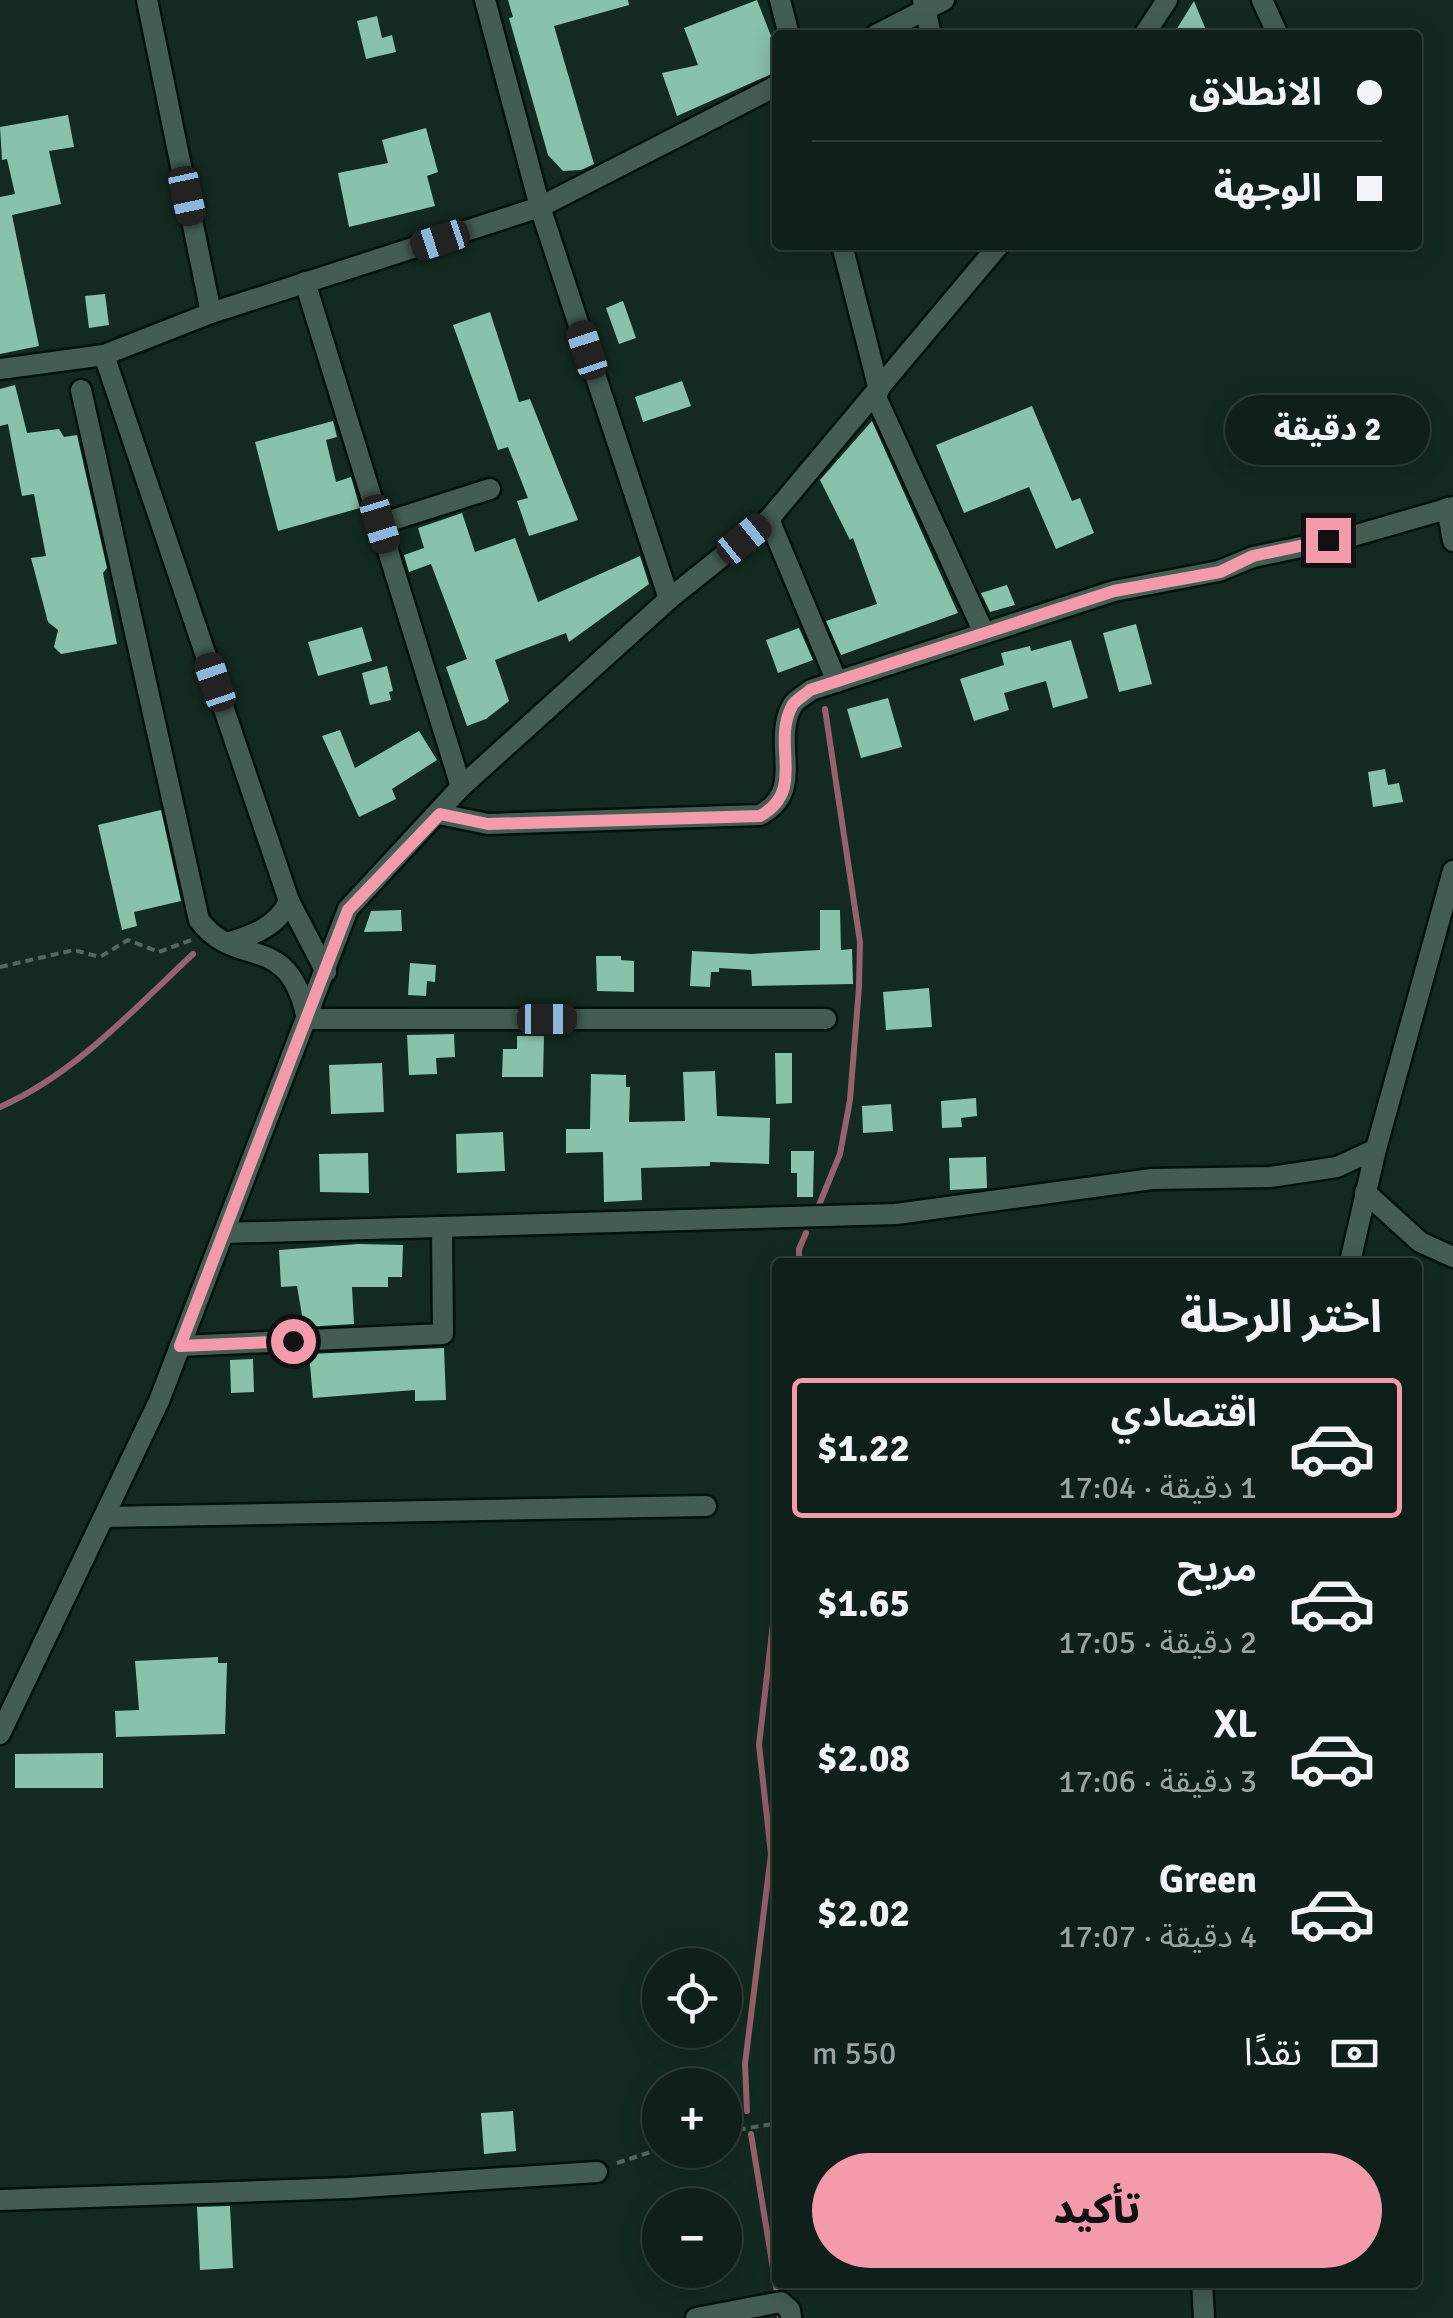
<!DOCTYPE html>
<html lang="ar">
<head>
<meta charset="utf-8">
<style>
  :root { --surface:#0e2019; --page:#172822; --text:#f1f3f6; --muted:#9ba3a2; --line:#2e3e38; --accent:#f39aac }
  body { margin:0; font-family:Signika,"Noto Sans Arabic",sans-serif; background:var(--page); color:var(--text); direction:rtl; height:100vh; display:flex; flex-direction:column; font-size:38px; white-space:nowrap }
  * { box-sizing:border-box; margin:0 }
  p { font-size:32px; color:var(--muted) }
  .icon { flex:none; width:55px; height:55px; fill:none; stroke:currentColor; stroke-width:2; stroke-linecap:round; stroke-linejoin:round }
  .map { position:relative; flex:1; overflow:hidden; direction:ltr }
  .side { position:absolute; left:772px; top:1258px; width:650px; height:1030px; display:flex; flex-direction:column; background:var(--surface); border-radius:10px; box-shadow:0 5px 25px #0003,0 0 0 2px var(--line); direction:rtl }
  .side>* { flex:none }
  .top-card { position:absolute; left:772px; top:30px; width:650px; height:220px; border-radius:10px; box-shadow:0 5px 25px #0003,0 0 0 2px var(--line); direction:rtl; display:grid; align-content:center; height:220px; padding:0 40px; background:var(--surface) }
  .controls { position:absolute; left:642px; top:1948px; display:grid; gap:20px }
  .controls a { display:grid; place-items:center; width:100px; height:100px; border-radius:50%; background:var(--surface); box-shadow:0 5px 25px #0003,0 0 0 2px var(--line); font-size:50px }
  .end { position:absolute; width:45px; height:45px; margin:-22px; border:12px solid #f39aac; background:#111; box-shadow:0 0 0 5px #111 }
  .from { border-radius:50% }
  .bubble { position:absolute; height:70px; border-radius:35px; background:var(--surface); box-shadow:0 5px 25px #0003,0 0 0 2px var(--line); font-size:32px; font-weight:800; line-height:70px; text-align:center; direction:rtl }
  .car { position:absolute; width:30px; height:60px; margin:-30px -15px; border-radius:12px; box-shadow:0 0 8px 2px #0007; background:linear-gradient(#222 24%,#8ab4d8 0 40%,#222 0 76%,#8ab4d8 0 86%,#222 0) }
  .top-card b { display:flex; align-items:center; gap:35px; height:95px; font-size:38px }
  .top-card b+b { border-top:2px solid var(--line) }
  .top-card i { width:25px; height:25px; background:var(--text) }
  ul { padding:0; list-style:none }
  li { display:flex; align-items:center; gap:30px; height:140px; margin:0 20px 15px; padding:0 20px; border:5px solid transparent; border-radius:10px }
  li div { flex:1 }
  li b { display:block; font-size:38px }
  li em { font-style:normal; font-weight:800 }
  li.on { border-color:var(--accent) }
  li>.icon { width:90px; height:90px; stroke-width:1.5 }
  h2 { padding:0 40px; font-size:45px; line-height:120px }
  .pay { display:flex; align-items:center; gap:25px; height:110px; padding:0 40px; font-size:38px }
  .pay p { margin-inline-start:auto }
  .cta { display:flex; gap:20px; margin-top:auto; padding:20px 40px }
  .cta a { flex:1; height:115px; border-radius:60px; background:var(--accent); color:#111; font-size:40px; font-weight:800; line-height:115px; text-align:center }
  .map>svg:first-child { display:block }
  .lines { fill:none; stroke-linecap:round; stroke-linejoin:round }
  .stream { stroke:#97626d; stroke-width:6 }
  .building { fill:#88c2aa }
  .minor-casing { stroke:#00120b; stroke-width:25 }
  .path { stroke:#546760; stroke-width:4; stroke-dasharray:8 5; stroke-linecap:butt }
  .minor { stroke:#445d52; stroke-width:20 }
  .route { stroke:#f39aac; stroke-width:12 }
</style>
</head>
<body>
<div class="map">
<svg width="1453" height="2318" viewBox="0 0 1453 2318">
  <rect width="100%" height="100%" fill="#132a21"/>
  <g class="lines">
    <g class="stream">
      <path d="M0,1107C75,1074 133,1010 193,954"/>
      <polyline points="819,1205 840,1154 850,1100 859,987 860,942 825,709"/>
      <polyline points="799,1262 799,1249 806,1233"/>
      <polyline points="747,2111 745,2064 771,1854 759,1745 778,1580"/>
      <polyline points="751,2134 777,2293"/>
      <polyline points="780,2314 780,2318"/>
    </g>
  </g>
  <g class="building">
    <polygon points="508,0 628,0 629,5 554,26 594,164 581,170 563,171 548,155 509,18 513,17"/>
    <polygon points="757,0 778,54 778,71 677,116 662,73 698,65 684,28"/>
    <polygon points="1194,1 1208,35 1173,35"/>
    <polygon points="377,16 382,38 392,35 396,52 366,59 357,21"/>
    <polygon points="68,115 74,147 49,151 61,204 12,215 39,346 0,354 0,197 15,194 7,159 2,160 0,127"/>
    <polygon points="426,128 438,172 427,176 435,206 349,227 338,173 388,163 382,140"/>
    <polygon points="105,294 109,325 89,328 85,296"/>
    <polygon points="623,301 636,338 619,344 606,308"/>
    <polygon points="490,312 519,402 530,399 578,520 529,536 517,501 528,498 508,447 498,450 453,325"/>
    <polygon points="682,381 691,406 643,422 635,397"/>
    <polygon points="15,385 27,433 59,429 64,437 77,435 107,568 103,573 117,644 61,654 54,647 58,630 48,622 31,558 46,556 34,494 22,496 8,424 0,426 0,389"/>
    <polygon points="1032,406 1072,501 1080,498 1094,533 1056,549 1029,487 964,513 936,445"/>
    <polygon points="333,421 337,437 326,440 336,482 351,477 360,508 278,531 255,442"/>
    <polygon points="872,421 958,613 841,655 826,621 877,604 853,538 850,540 820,480"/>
    <polygon points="462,513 475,552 515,538 538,602 640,556 649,584 569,642 566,633 495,660 509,701 486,719 467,726 446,667 467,659 431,564 409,572 404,555 424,548 418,528"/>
    <polygon points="1007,585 1015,605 990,612 981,593"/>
    <polygon points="1136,624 1152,684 1119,692 1103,633"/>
    <polygon points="362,627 372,661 318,676 308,642"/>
    <polygon points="799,628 813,660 778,673 766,640"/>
    <polygon points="1071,640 1088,698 1053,708 1046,681 1004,693 1009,710 974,721 960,679 1004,665 1001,653 1030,646 1031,651"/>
    <polygon points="387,666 393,691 389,692 391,700 370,705 362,673"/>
    <polygon points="888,698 902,747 861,758 847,709"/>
    <polygon points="340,730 355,768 419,731 437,760 392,789 396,799 359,817 322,736"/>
    <polygon points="1385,769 1388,785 1399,783 1403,802 1373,807 1368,772"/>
    <polygon points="161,810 181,901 134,912 137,926 122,930 98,825"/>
    <polygon points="401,910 402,931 364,932 371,911"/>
    <polygon points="820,910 840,910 841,950 852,949 853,984 752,986 751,970 719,968 719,972 711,972 710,987 690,986 692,951 751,954 820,950"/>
    <polygon points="596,956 621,956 621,960 634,961 634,992 597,991"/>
    <polygon points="410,963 436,965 435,982 427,981 426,996 408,995"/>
    <polygon points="929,988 932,1027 886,1030 883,992"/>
    <polygon points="454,1034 455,1057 436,1058 437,1074 409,1075 407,1035"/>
    <polygon points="517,1036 544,1036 543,1077 502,1077 503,1049 517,1049"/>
    <polygon points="775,1053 792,1053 792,1103 776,1104"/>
    <polygon points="382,1063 384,1112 331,1114 329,1065"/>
    <polygon points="715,1071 717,1116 770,1118 769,1164 710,1162 710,1166 641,1168 642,1200 604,1202 603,1152 566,1153 566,1129 590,1129 591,1074 626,1075 626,1087 630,1087 629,1122 685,1121 683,1072"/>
    <polygon points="976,1098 977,1116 961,1118 962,1127 942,1128 941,1101"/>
    <polygon points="891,1104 893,1131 863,1133 862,1106"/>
    <polygon points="503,1132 505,1171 457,1173 456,1134"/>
    <polygon points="791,1151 814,1151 813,1197 797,1197 797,1173 791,1173"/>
    <polygon points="368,1153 369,1193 320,1192 319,1154"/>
    <polygon points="986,1157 987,1188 950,1190 949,1158"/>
    <polygon points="358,1244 403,1245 402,1277 388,1277 388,1287 352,1287 354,1324 304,1327 297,1286 281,1287 279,1250"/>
    <polygon points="444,1348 446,1400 415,1401 415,1390 313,1398 309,1354"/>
    <polygon points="253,1359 254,1392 231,1393 230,1360"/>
    <polygon points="218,1657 218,1663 227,1663 225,1734 116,1737 115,1711 139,1710 135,1661"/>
    <polygon points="103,1753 103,1788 15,1788 15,1754"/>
    <polygon points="513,2111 516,2151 484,2154 481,2113"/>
    <polygon points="230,2206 233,2268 200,2270 197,2207"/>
  </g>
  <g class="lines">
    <g class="minor-casing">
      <g id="minor">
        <polyline points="147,0 211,313"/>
        <polyline points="485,0 540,207 669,599"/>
        <polyline points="780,0 789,35"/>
        <polyline points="923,0 931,35"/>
        <polyline points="1262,0 1278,35"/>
        <polyline points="876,35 944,0"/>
        <polyline points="1144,35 1167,0"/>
        <polyline points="842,245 879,390"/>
        <polyline points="305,282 461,787"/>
        <polyline points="104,355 289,901 326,972"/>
        <polyline points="0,369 104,355 211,313 540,207 778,85"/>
        <path d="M81,390L199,920C238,972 288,928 307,1019H826"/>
        <polyline points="875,395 984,633"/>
        <polyline points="1447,508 1453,541"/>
        <polyline points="769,519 837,682"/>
        <polyline points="380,524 490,489"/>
        <path d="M439,814L488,824L760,815C807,790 771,744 792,706C795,700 805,695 811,690L1114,591L1219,571L1253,557L1353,536L1453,507"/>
        <path d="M227,943C252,936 278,926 289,901"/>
        <polyline points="1365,1192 1420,1242 1453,1257"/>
        <polyline points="224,1233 896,1214 1152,1179 1270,1177 1337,1167 1376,1149"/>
        <polyline points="1350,1262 1376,1149 1453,871"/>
        <polyline points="180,1346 443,1334 442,1227"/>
        <polyline points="104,1517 706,1506"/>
        <polyline points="0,1734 159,1401 348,909 461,787 669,599 769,519 999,245"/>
        <polyline points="0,2200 348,2188 597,2172"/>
        <polyline points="1202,2282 1204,2318"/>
        <polyline points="696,2318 781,2302 790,2310 791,2318"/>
      </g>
    </g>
    <g class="path">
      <polyline points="0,967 74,950 100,957 128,940 159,952 191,940"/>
      <polyline points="725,2132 778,2123"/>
      <polyline points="617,2163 660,2149"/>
    </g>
    <use href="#minor" class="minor"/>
  </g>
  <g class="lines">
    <path class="route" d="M293,1341L180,1346L348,910L440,814L488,824L760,816C807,790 771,745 792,706C795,700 805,695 810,690L1114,591L1220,572L1253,556L1328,540"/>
  </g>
</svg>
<div class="controls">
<a><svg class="icon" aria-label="locate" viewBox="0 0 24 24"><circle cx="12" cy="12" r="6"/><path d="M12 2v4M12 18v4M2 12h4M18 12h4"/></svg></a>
<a>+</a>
<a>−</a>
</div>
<i class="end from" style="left:293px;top:1341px"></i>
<i class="end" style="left:1328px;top:540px"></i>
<div class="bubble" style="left:1225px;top:395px;width:205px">2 دقيقة</div>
<i class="car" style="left:187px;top:196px;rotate:168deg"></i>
<i class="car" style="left:440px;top:240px;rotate:252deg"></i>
<i class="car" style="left:587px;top:350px;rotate:342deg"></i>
<i class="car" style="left:380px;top:524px;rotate:163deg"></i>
<i class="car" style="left:744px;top:539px;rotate:51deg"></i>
<i class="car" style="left:215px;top:682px;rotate:341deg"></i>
<i class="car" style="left:547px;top:1019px;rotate:90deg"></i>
<div class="top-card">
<b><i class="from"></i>الانطلاق</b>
<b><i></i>الوجهة</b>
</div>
<section class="side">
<h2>اختر الرحلة</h2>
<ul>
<li class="on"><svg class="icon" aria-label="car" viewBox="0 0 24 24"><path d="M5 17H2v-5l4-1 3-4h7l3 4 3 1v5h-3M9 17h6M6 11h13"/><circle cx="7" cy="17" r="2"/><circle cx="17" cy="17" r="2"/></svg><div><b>اقتصادي</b><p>1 دقيقة · 17:04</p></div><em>$1.22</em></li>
<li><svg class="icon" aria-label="car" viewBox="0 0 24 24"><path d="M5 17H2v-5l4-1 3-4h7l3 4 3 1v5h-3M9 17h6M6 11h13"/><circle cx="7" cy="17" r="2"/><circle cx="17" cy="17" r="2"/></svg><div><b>مريح</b><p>2 دقيقة · 17:05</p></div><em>$1.65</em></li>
<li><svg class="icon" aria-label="car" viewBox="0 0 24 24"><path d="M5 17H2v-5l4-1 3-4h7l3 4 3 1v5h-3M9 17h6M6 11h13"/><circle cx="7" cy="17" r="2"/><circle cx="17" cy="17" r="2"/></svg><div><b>XL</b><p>3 دقيقة · 17:06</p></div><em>$2.08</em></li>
<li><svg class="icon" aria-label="car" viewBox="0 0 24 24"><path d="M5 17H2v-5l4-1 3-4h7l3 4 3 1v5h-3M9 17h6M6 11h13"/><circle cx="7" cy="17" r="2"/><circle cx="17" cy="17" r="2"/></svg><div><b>Green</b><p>4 دقيقة · 17:07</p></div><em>$2.02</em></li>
</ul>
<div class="pay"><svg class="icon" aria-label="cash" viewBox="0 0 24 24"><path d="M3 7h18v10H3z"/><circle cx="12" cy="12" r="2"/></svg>نقدًا<p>550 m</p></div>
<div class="cta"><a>تأكيد</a></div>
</section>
</div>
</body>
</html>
